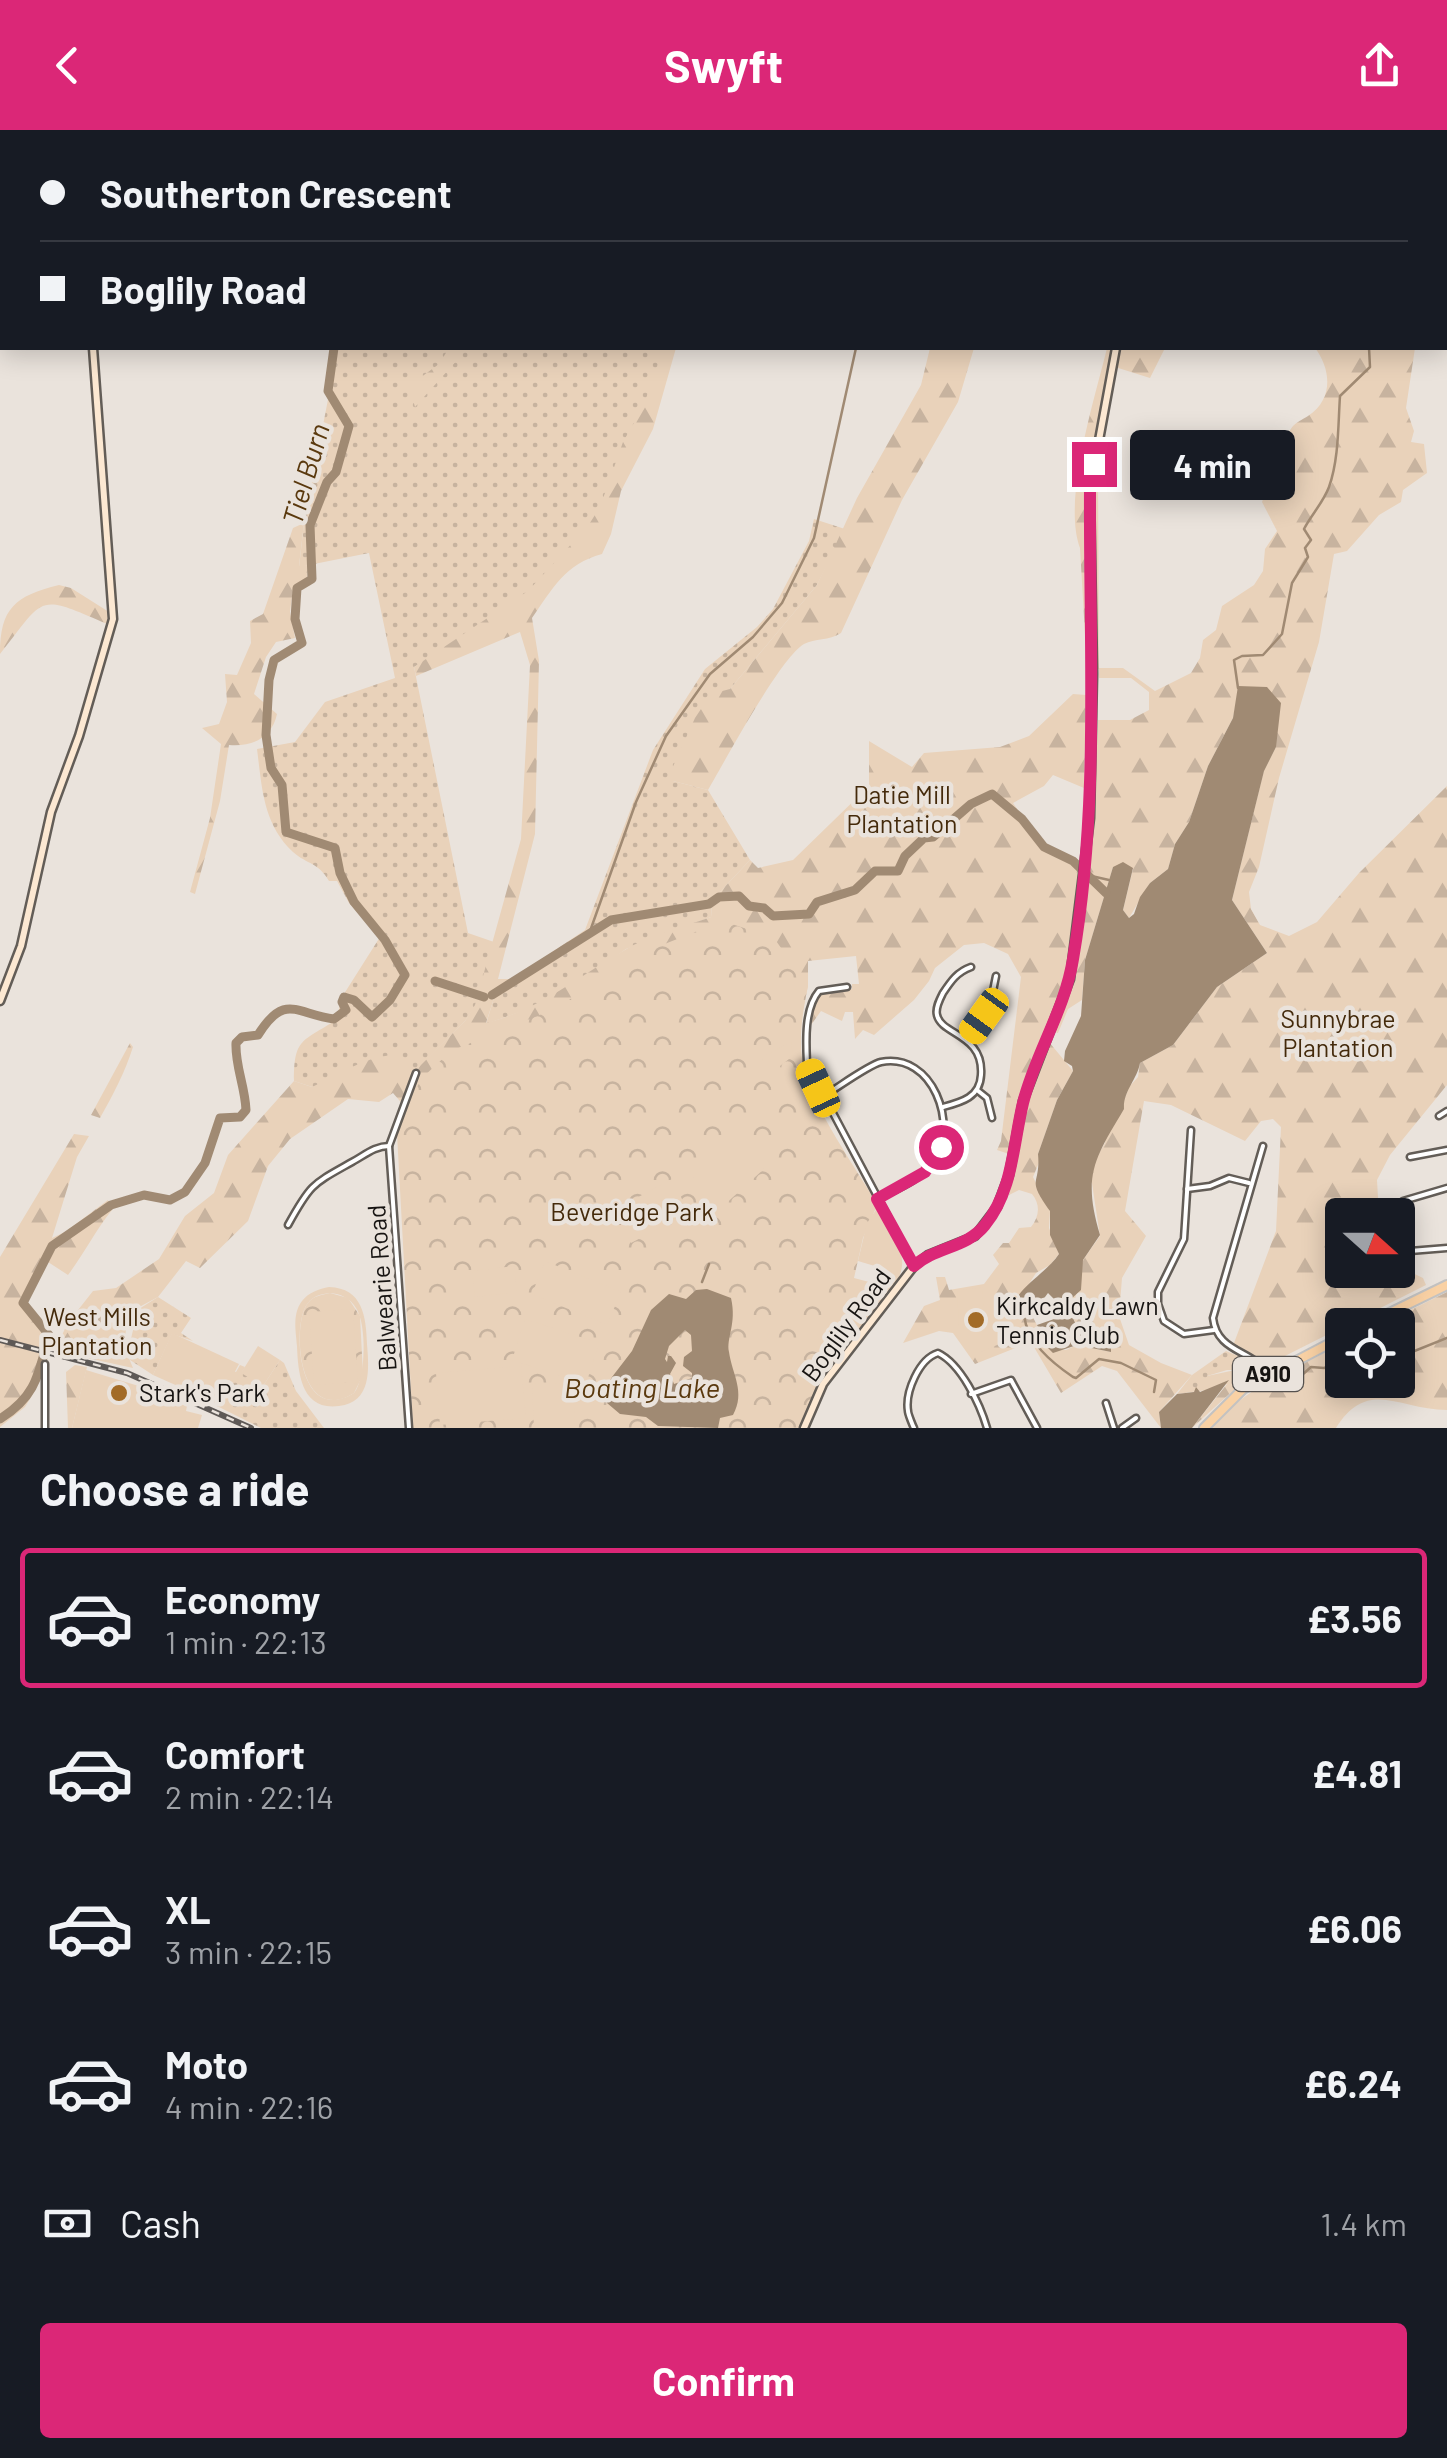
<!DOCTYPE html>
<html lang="en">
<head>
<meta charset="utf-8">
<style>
  :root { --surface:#171b24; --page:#20242c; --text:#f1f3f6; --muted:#9ea1a6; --line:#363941; --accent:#db2777 }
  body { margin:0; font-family:Barlow,sans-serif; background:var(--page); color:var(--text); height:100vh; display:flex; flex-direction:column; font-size:38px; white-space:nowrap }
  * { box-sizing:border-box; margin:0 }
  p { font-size:32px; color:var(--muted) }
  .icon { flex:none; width:55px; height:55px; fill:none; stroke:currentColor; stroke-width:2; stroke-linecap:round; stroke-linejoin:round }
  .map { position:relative; height:1298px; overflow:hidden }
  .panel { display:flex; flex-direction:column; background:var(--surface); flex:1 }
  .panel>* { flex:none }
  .banner { position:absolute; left:0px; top:0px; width:1448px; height:220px; box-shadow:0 5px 25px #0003; display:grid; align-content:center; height:220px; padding:0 40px; background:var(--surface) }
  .needle { width:65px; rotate:111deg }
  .buttons { position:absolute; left:1325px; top:1068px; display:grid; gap:20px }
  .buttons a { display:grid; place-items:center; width:90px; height:90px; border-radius:10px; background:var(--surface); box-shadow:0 5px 25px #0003; font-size:50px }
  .end { position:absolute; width:45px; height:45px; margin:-22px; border:12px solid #db2777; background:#fff; box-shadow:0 0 0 5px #fff }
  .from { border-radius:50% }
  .bubble { position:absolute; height:70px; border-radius:10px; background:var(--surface); box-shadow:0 5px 25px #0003; font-size:32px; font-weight:700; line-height:70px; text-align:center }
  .car { position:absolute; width:30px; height:60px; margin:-30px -15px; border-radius:12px; box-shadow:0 0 8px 2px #0007; background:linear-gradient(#f5c518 24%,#345 0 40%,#f5c518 0 76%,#345 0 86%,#f5c518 0) }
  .banner b { display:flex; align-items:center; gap:35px; height:95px; font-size:38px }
  .banner b+b { border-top:2px solid var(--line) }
  .banner i { width:25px; height:25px; background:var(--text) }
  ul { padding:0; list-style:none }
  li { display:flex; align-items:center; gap:30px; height:140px; margin:0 20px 15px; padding:0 20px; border:5px solid transparent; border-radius:10px }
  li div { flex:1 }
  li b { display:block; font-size:38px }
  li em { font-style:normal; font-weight:700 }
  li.current { border-color:var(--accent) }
  li>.icon { width:90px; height:90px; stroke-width:1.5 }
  h2 { padding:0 40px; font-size:45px; line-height:120px }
  .pay { display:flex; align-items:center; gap:25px; height:110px; padding:0 40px; font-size:38px }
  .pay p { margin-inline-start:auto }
  .cta { display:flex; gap:20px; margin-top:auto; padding:20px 40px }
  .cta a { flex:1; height:115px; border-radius:10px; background:var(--accent); color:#fff; font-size:40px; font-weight:700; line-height:115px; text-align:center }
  header { display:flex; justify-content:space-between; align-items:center; height:130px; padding:0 40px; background:var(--accent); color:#fff; font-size:45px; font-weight:700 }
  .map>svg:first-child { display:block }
  .grass { fill:url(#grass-dots) }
  .forest { fill:url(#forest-firs); fill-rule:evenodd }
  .park { fill:url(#park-crowns) }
  .garden { fill:#e9d2ba; fill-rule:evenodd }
  .water { fill:#a08a73; fill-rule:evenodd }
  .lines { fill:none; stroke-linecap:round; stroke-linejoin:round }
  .stream { stroke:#a08a73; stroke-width:2.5 }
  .river { stroke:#a08a73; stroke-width:9 }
  .minor-casing { stroke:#635d57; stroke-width:9 }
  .secondary-casing { stroke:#635d57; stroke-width:11 }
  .primary-casing { stroke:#c3c2c1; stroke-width:12 }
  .minor { stroke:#fff; stroke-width:4 }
  .secondary { stroke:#fce8d2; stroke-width:6 }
  .primary { stroke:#f9d1a4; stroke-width:8 }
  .rail-casing { stroke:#5e5956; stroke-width:6 }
  .rail { stroke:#eae3dc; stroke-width:2.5; stroke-dasharray:8; stroke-linecap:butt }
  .route { stroke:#db2777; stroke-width:12 }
  .poi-dot { fill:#a26b27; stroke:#eae3dc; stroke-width:4 }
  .labels { text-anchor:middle; stroke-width:9; stroke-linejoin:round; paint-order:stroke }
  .shield { fill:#eae3dc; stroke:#56524f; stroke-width:2.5 }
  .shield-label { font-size:22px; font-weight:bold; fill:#171412 }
  .park-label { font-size:25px; fill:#442a0b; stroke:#eae3dc }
  .street-label { font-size:25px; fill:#171412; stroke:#eae3dc }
  .poi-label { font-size:25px; fill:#171412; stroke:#eae3dc; text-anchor:start }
  .water-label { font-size:28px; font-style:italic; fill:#5a390e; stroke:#eae3dc }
</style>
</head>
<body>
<header><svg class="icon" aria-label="back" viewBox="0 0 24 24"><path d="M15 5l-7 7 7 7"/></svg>Swyft<svg class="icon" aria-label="share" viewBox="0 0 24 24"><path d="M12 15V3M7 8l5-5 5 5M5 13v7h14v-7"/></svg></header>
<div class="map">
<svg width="1447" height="1298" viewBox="0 0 1447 1298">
  <defs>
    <pattern id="grass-dots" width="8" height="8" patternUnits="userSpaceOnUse" patternTransform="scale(2.5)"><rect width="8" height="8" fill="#e9d2ba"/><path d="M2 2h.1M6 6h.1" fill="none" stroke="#c7b39f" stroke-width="1.8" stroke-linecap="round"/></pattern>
    <pattern id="forest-firs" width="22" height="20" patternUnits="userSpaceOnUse" patternTransform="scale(2.5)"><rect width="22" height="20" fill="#e9d2ba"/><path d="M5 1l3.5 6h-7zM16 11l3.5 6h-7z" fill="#c7b39f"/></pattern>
    <pattern id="park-crowns" width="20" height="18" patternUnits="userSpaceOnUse" patternTransform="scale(2.5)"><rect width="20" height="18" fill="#e9d2ba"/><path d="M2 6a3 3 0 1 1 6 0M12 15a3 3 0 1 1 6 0" fill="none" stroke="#c7b39f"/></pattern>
  </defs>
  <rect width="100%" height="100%" fill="#eae3dc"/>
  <g class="grass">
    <path d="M338,218H669L598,385L535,471L414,537L468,803L494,812L476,875L465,891L412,945L312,957L294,951C294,908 302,912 336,890L342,867L380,807L349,773L337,751H329C318,732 308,735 293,722C263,694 262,658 257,619L295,612L325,572L395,548L369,423L299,437L304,393Z"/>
    <polygon points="814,389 845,399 817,455 730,559 673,651 708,660 750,730 719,763 705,772 613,786 585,800 653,620 705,539 757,497 773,479 809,411"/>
    <polygon points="712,775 711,787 626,819 576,854 534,877 486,894 494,868 612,792"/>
    <polygon points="158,1167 191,1188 181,1203 193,1211 172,1204 153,1245 130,1230 129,1217 134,1196 131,1184"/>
    <polygon points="1226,1221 1260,1235 1261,1241 1248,1247 1246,1240 1227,1240 1207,1246 1207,1260 1177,1264 1192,1245"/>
    <polygon points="280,1230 284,1233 296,1261 324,1298 261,1298 217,1276 233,1241 236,1242 240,1235 245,1237 242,1242 263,1256"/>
  </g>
  <g class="forest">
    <polygon points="1292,0 1447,0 1445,160 1445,2"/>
    <polygon points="449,218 468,218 415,277 409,256 439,234"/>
    <path d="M664,218H676L653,299L621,361L611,404L602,424C565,434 553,458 532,488L539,531L535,704L498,849H512L585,800L613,786L705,772L719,763L750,730L758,738L793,730L869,656V611L912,637L924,623L1000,617L1029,606L1073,564L1086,565L1084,658L1053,645L1044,656L1013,673L1048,723L1072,732L1082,742L1071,827L1052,887L1025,952L1009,1024L997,1020L1001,1011L1021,847L1008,824L984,813L964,815L935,838L929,851L914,870L874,905L863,900L855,909L853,882H845L842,891L821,881L811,895L815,870L820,864L852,859V854H859L856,826L808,831V856L803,879L397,1004L405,977L393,963L379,972L348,969L290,1009L268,1036L248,1091L200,1138L186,1131L158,1167L128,1183L124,1216L133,1238L55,1221L67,1194L93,1161L116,1158L159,1129L185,1086L214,1063L228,1025L294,951L312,957C340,944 367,925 398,925L412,944L465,891L475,875L521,709L530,535L520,502L416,546L414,537L528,461L588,396L600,377L623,312L643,277ZM712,775L711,787C683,797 649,805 623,821C575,849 542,878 486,893L494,868L612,792Z"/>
    <path d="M930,218H974L958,272L902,370L841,503C829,511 815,508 804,514C780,528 725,631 708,660L673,651L670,643L695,588L711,564L730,559L817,455L857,368L921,255Z"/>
    <path d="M1107,218H1114L1090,340L1098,341L1099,538H1123L1155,561L1191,543L1200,528L1203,510L1216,500L1222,476L1254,455L1263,441L1265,419L1277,401L1262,372L1265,364L1275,359C1282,342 1278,324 1287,306C1293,293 1297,293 1308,286C1334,269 1331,239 1315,218H1415L1406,278L1414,301L1411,312L1424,314L1427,343L1403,360L1401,372L1379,385L1347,421L1334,424L1319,512L1279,648L1259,737L1249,762L1251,779L1260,795L1289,806L1317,792L1359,743L1447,656V955L1390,1025L1377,1050L1379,1085H1342V1140H1398V1136L1423,1148L1426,1155L1267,1235L1262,1230L1236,1218L1234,1213L1276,1101L1281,997L1273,989L1261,991L1245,1011L1171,975L1144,971L1125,1081L1146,1106L1122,1148L1119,1186L1129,1215L1161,1233L1192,1245L1159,1282L1161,1298L1117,1241L1102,1236L1061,1263L1031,1212L975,1234L953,1203L939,1201L903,1213L924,1176L940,1170L936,1147H945L949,1160L984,1154L999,1134L993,1125L1003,1113H1009L1019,1098L1031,1097C1039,1087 1041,1075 1032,1064L1019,1060L1009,1065L1029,966L1049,912L1073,941L1057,970L1038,1024L1040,1030L1033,1047L1050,1081L1049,1098L1059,1124L1050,1135L1036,1143L1018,1171L1024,1186L1031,1183L1048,1218L1066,1220L1077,1215L1111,1222V1217L1082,1207L1070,1181L1071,1169L1083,1130L1100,1106L1091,1047L1094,1032L1105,1013L1106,1004L1116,992L1129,957L1138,947L1140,933L1173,915L1217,857L1267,823L1232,770L1264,640L1276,617L1239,556L1233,588L1208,636L1189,692L1175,714L1168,739L1150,753L1129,788L1123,780L1133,739L1113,737L1085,830L1082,870L1068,879L1058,903L1053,901L1076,840L1093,708L1098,590H1130L1149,580V562L1131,548H1099V539H1087L1080,418C1062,370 1095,268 1107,218Z"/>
    <polygon points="1119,218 1165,218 1150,248 1115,237"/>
    <path d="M304,393L299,436L308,435L307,447L293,459L290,482L295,508L276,512L266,527L254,564L277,584C272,608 252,617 229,615L220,671L195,764L190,762L210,688L221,614L202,598L219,594L227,572L225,544L237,545L251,513L250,491L263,484L293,398Z"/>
    <path d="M59,455L71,458L109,482L107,494C36,463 46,466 0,524C0,478 15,466 59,455Z"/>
    <path d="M130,913L133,917C125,942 113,965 100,988L91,985Z"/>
    <path d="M74,1004L89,1006L77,1027L52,1108L65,1102L108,1070L112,1080C95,1101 84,1124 68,1145L48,1132L26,1173L51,1199L50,1206L33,1264L25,1277L0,1297V1127Z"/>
    <path d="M1447,1162V1280C1399,1280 1368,1247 1336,1298H1212C1244,1257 1297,1237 1342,1214V1250H1398V1195H1380Z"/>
    <polygon points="75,1235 87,1237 72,1298 68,1298 66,1242"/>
    <polygon points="1240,1239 1246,1240 1248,1247 1192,1298 1227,1254 1207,1260 1207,1246"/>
  </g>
  <g class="park">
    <path d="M723,791L774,808L808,856C803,880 798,908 803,934C812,978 857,1039 880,1079L875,1080L863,1108L854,1148L873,1153L886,1165L818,1256L800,1298H413L397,1004L405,977L423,947L451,921L559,877L629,828Z"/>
    <path d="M330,1163L348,1168L360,1186L363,1245L354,1263C298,1298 291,1193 308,1173C313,1166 321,1165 330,1163Z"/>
  </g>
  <g class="garden">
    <polygon points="791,912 793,926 780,936 787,957 772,961 762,927"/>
    <polygon points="736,1008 764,1039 721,1078 693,1047"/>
    <polygon points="672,1049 689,1083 631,1113 614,1080"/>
    <path d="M880,1079C897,1114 917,1133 886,1165L873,1153L878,1137L858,1131L867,1093L876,1080Z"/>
    <polygon points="545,1131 621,1162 607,1195 532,1164"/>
    <polygon points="514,1136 517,1162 475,1167 472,1141"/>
    <path d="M329,1157C363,1158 366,1187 367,1214C369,1239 372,1272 339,1276C301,1281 298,1243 297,1216C296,1201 292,1184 302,1171C309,1162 319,1159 329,1157ZM330,1163C341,1164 350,1168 356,1178C367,1194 366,1249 354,1263C297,1298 291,1192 308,1173C313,1166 321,1164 330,1163Z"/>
    <polygon points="982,1157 984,1181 990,1181 1004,1212 981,1222 969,1196 959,1196 957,1161"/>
    <polygon points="353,1179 358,1252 314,1255 309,1182"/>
    <polygon points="525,1189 599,1213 586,1254 512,1230"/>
    <polygon points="172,1203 239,1234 218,1274 153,1245"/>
    <polygon points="258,1216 280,1230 263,1256 241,1243"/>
    <polygon points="521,1236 526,1288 440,1295 436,1243"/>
    <polygon points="86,1240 142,1257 181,1274 187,1276 186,1281 202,1285 198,1298 72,1298"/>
    <polygon points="573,1253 575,1298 534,1298 532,1254"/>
  </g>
  <g class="water">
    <path d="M1238,556L1267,557L1281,573L1276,617L1264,641L1232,770L1267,823L1217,857L1173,915L1140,933C1137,950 1123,961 1124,979C1095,1028 1082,1045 1100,1105L1083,1130L1081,1160L1071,1169L1070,1182L1082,1207L1111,1217V1222L1077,1215L1053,1223L1048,1218L1037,1195L1057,1188L1059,1174L1048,1163L1036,1179L1024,1186L1018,1166C1030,1150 1048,1140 1059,1124L1050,1105V1081C1025,1046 1041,1057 1038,1024L1057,970L1073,941L1072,936L1064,931L1065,921L1081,886L1085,830L1113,737L1123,732L1133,738L1123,780L1129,788L1134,784L1140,767L1150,753L1168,739L1175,714L1189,692L1208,636L1233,588Z"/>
    <path d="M707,1159L731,1168C737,1194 726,1208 729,1222C732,1244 746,1262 733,1285L720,1288L718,1298L658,1296L646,1287L620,1284L607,1273V1257L612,1247L632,1221L651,1180L669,1164L686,1169L696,1160ZM685,1200L691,1205L692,1221L684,1227L683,1236L692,1243V1248L674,1254L670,1244L676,1233L671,1226H668L667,1232L665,1229L669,1216Z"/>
    <polygon points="1229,1250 1192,1298 1161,1298 1159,1282 1177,1264 1194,1262 1196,1257 1200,1262"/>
  </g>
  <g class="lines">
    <g class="stream">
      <polyline points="1359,0 1360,2"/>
      <polyline points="1445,18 1447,14"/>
      <path d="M1238,558L1234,530L1242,526L1263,525L1282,504L1292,453L1308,427L1305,418L1311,410L1304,399C1311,385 1323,373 1329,357C1339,329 1338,295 1340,266L1370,237L1369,218"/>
      <polyline points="1087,745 1109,750"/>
      <polyline points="589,804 636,672 666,606 710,544 753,507 782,473 814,408 856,218"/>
      <polyline points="702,1152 709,1134"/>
      <path d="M1024,1185C1027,1212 1051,1232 1073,1247L1076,1248L1099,1229L1121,1233L1156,1250L1154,1262"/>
      <polyline points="1398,1222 1407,1224 1447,1208"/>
      <polyline points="1278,1253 1293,1253 1311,1237 1324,1238 1342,1232"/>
    </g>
    <g class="river">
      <polyline points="446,2 448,0"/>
      <polyline points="435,851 484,867"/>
      <polyline points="492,865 611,790 709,774 719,767 739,766 749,776 764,778 773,786 809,784 817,772 855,760 875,741 898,741 905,726 924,708 933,707 971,674 992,664 1022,689 1044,717 1073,731 1106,763"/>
      <path d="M0,1289C36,1266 38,1246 49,1205L23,1173L52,1116L111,1075L144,1065L170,1070L185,1062L205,1033L220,988L240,987L246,980C245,956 235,936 236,913L242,907L258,905C285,862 296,884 334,889L346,880L342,872L344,867L354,870L372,887L390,870L405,845L385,810L354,772L340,743L335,718L286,702L282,655L271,638L266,605L269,550L274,530L302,513L295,489L297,458L312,449L310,395L327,352L336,342L349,296L328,261L334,218"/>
    </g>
    <g class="minor-casing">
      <g id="minor">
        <polyline points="821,0 825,2"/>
        <path d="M847,857L819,861C804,879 806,912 807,934L914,1136"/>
        <polyline points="967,910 991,871 996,846"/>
        <polyline points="977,960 987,968 992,988"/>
        <path d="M822,967C836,959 868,935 881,932C933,922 959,995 934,1031C921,1050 897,1059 877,1069"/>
        <path d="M943,977C962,972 980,967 981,945C984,904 941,905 937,885C935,878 940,869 943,863C951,851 957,842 971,837"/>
        <polyline points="1439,986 1447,981"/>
        <polyline points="1191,1000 1184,1109 1158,1162 1158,1174 1164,1191 1184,1204 1214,1200"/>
        <path d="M1263,1016L1213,1188C1217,1223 1252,1219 1268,1244"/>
        <polyline points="1410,1027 1447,1020"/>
        <polyline points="1187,1059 1210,1056 1229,1048 1249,1053"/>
        <polyline points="1403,1071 1447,1058"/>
        <path d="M288,1095C311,1053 313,1054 352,1032C365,1025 375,1016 389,1016"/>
        <polyline points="1410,1121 1447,1118"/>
        <polyline points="971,1264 1011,1250 1037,1298"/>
        <polyline points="1106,1273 1114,1298"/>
        <polyline points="45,1298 45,1234"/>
        <polyline points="409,1298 389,1016 416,943"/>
        <path d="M914,1298C913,1296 908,1284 908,1281C905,1262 919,1229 938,1223C961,1234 980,1274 987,1298"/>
        <polyline points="1122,1298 1136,1288"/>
      </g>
    </g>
    <g class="secondary-casing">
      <g id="secondary">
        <polyline points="103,2 104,0"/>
        <polyline points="1188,2 1188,0"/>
        <polyline points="0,871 21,816 51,682 79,606 113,489 93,218"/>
        <polyline points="804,1298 823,1254 914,1136 928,1125 975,1106 997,1077 1009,1045 1023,971 1070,849 1090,688 1093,544 1090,359 1116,218"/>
      </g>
    </g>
    <g class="primary-casing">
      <g id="primary">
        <polyline points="1365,1195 1447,1155"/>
        <polyline points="1204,1298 1243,1259 1342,1207"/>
      </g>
    </g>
    <use href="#minor" class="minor"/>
    <use href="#secondary" class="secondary"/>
    <use href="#primary" class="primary"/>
    <g class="rail-casing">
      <polyline id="rail" points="0,1210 127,1243 251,1298"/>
    </g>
    <use href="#rail" class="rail"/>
  </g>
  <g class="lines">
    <path class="route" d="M941,1017L925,1042L877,1069L914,1136C935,1117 967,1118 985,1095C1013,1061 1013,1014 1023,973C1035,924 1065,880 1073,829C1100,673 1089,516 1090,359L1094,334"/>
  </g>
  <g class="poi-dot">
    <circle cx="976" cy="1190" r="10"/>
    <circle cx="119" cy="1263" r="10"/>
  </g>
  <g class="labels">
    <rect class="shield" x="1233" y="1227" width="70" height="34" rx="8"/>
    <g class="shield-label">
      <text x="1268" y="1252">A910</text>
    </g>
    <g class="park-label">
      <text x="902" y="674">Datie Mill<tspan x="902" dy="29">Plantation</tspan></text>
      <text x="1338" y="898">Sunnybrae<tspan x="1338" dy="29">Plantation</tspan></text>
      <text x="632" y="1091">Beveridge Park</text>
      <text x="97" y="1196">West Mills<tspan x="97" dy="29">Plantation</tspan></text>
    </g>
    <g class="street-label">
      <text transform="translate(382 1158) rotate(-94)" y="9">Balwearie Road</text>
      <text transform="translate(846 1195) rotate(-54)" y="9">Boglily Road</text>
    </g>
    <g class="poi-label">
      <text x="996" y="1185">Kirkcaldy Lawn<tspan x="996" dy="29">Tennis Club</tspan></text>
      <text x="139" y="1272">Stark's Park</text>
    </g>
    <g class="water-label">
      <text transform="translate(306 344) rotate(-74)" y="10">Tiel Burn</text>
      <text x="642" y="1268">Boating Lake</text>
    </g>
  </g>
</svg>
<div class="buttons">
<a><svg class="needle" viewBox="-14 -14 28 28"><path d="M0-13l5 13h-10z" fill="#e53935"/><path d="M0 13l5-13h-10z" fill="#9ea1a6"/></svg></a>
<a><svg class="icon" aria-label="locate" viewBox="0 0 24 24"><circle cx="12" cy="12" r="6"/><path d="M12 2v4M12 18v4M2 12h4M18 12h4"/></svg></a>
</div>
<i class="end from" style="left:941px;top:1017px"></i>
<i class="end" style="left:1094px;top:334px"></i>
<div class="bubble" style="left:1130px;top:300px;width:165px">4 min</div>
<i class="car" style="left:984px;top:886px;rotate:216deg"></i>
<i class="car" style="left:818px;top:958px;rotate:335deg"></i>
<div class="banner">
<b><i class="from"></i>Southerton Crescent</b>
<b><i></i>Boglily Road</b>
</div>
</div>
<section class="panel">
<h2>Choose a ride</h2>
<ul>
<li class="current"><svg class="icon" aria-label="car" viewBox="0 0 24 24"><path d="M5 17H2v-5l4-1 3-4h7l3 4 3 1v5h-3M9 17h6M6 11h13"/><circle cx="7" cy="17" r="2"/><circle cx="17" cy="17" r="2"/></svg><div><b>Economy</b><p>1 min · 22:13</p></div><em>£3.56</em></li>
<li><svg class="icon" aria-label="car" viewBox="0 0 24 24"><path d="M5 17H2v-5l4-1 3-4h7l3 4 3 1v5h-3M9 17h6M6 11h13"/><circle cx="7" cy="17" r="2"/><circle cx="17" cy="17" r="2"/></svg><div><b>Comfort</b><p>2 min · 22:14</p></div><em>£4.81</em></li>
<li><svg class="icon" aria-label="car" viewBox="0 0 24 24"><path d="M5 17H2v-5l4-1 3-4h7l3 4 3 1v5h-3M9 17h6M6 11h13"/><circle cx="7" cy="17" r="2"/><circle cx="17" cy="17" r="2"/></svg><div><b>XL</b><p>3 min · 22:15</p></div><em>£6.06</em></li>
<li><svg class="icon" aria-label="car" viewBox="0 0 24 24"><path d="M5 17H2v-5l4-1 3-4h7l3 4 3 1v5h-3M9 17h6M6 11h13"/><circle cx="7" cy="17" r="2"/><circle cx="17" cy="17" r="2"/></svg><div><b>Moto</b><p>4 min · 22:16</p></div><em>£6.24</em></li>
</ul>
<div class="pay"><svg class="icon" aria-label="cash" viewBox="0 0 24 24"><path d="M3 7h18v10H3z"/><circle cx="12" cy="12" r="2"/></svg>Cash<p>1.4 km</p></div>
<div class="cta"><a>Confirm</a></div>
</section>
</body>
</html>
